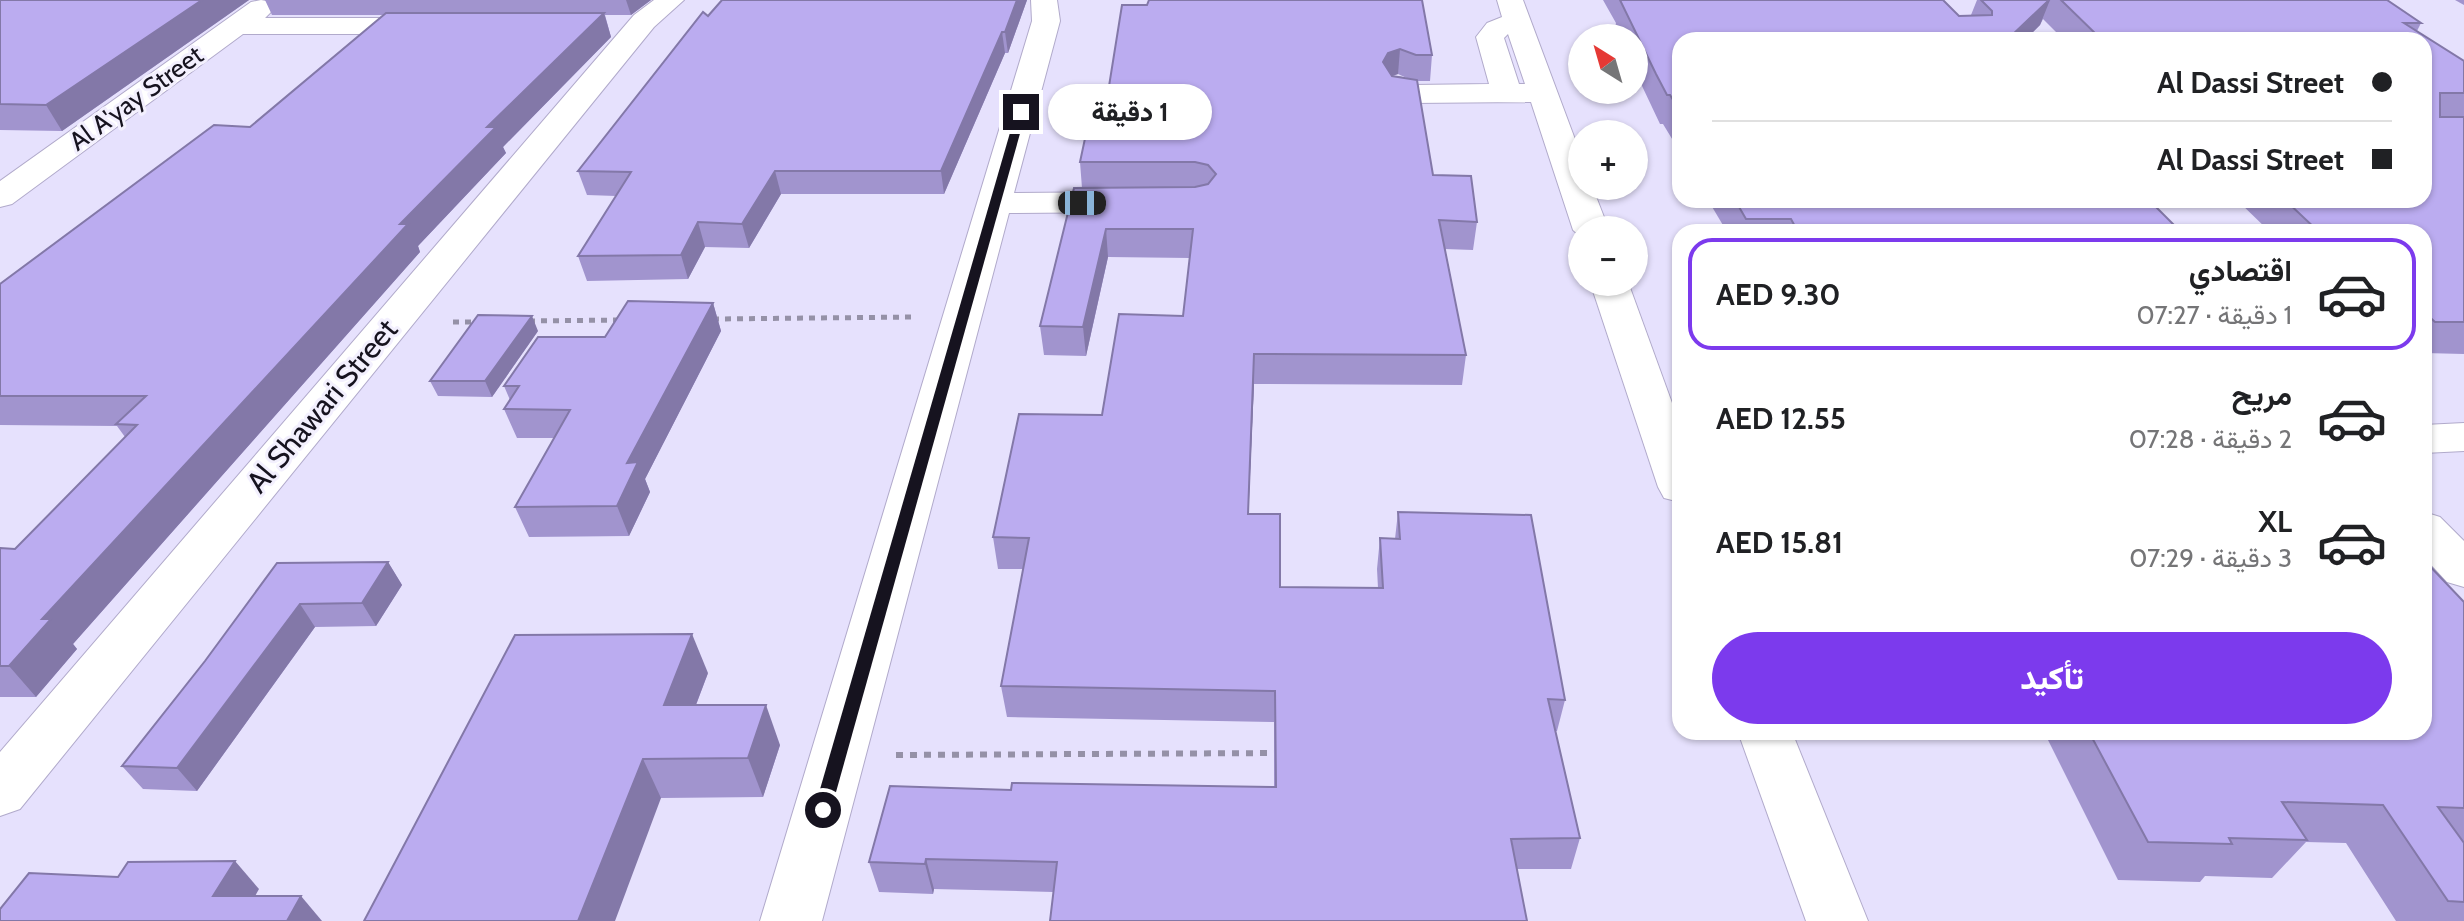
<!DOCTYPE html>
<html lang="ar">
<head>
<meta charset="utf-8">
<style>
  :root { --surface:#fff; --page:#f2f2f2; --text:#202124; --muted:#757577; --line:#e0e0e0; --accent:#7c3aed }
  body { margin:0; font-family:Cabin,Vazirmatn,sans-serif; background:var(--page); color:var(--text); direction:rtl; height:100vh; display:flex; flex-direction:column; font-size:30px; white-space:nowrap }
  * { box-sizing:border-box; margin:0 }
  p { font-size:26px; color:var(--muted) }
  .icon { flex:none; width:44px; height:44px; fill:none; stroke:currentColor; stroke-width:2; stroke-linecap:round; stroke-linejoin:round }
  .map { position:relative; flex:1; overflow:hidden; direction:ltr }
  .panel { position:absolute; left:1672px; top:224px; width:760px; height:516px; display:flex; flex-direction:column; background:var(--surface); border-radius:24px; box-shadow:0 2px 6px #0004; direction:rtl }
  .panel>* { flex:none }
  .hud { position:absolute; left:1672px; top:32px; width:760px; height:176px; border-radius:24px; box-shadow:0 2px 6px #0004; direction:rtl; display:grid; align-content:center; height:176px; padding:0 40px; background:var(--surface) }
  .needle { width:52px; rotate:323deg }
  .buttons { position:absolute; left:1568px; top:24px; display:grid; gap:16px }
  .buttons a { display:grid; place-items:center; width:80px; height:80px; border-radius:50%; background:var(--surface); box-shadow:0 2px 6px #0004; font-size:40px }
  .end { position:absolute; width:36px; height:36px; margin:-18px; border:10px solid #16131f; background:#fff; box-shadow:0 0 0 4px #fff }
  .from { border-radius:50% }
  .bubble { position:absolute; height:56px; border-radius:28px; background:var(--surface); box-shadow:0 2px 6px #0004; font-size:26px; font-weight:800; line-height:56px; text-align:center; direction:rtl }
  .car { position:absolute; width:24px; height:48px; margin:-24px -12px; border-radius:10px; box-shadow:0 0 6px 2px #0007; background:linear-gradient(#222 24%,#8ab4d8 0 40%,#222 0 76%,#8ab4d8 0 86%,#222 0) }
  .hud b { display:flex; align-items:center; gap:28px; height:76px; font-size:30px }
  .hud b+b { border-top:2px solid var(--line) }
  .hud i { width:20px; height:20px; background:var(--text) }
  ul { padding:14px 0 0; list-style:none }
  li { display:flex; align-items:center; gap:24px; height:112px; margin:0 16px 12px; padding:0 24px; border:4px solid transparent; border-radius:24px }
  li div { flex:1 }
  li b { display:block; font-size:30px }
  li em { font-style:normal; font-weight:800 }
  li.current { border-color:var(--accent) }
  li>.icon { width:72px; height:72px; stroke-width:1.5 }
  .action { display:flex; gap:16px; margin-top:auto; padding:16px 40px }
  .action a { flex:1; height:92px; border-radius:48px; background:var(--accent); color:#fff; font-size:32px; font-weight:800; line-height:92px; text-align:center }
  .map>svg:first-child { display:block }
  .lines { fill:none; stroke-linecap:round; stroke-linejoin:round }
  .minor-casing { stroke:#b1aacb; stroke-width:2 }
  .path-far1 { stroke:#9591a7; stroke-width:5; stroke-dasharray:6 6; stroke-linecap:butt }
  .path { stroke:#9591a7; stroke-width:6; stroke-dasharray:7 7; stroke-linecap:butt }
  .minor { fill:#fff; fill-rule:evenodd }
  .wall { fill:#a194ce; fill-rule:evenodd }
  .shaded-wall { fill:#8378a8 }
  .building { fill:#bbacf0; stroke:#8378a8; stroke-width:2 }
  .route { fill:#16131f }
  .labels { text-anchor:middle; stroke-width:6; stroke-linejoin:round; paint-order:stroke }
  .far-street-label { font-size:26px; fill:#16131f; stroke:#f3f0fe }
  .street-label { font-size:30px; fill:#16131f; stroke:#f3f0fe }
</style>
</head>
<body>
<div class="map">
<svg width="2464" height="921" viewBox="0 0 2464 921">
  <rect width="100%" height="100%" fill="#e6e1fd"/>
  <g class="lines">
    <g class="minor-casing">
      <g id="minor">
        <polygon points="261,0 271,2 275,8 265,18 429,18 439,20 443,26 439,32 429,34 243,34 12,204 0,207 0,181 251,2"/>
        <polygon points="654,0 684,0 654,27 20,809 0,816 0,752 634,15"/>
        <polygon points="1031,0 1057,0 1060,21 1014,193 1129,192 1141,195 1146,202 1141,209 1129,212 1009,213 822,921 760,921 1032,21"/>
        <path d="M1497,0H1523L1582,158V186H1592L1609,230H1582V238L1573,230L1531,102L1411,103L1390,99L1384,86L1388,80L1399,77L1410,80L1413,85L1489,84L1476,37L1487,23L1502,17ZM1508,34L1525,84H1519L1504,38Z"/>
        <polygon points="1590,282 1628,282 1680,425 1680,502 1664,498 1658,487"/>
        <polygon points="2464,423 2464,451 2424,453 2424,425"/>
        <polygon points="2424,512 2440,517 2464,541 2464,587 2447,582 2424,557"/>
        <polygon points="1738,732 1792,732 1868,921 1806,921"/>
      </g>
    </g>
    <g class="path-far1">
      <polyline points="713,319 915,317"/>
      <polyline points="529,321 623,320"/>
      <polyline points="453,322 479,322"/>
    </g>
    <polyline class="path" points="896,755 1278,753"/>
    <use href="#minor" class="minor"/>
  </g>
  <g class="wall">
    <polygon points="0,0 249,0 62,131 0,130"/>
    <polygon points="265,0 651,0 631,15 605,15 611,37 503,147 506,153 418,246 420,252 73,644 77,649 36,697 0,697 0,548 15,549 125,437 117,426 0,425 0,284 250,127 383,15 272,15"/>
    <polygon points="1027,0 1008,53 1005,53 944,194 781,194 749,248 705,247 688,279 587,281 578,256 616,196 587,195 578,171 708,16"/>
    <path d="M1149,0L1432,55L1430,81H1417L1433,175L1477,222L1473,250L1445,249L1466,355L1462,385L1254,384L1248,514L1280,587L1378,588L1377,569L1380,538L1395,539L1398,512L1565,700L1557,731H1555L1580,838L1571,869H1517L1053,892L934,889L933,894L879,892L869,862L1011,790L1274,787V722L1007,717L1001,686L1023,569H998L993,537L1102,415L1183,316L1190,258L1108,257L1086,356L1044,355L1040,326L1082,188L1080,162L1102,130ZM1398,74L1409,79L1392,76Z"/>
    <polygon points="1603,0 1943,0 1959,16 1971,15 1977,0 2387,0 2421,23 2417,31 2464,61 2464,354 2424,353 2424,232 2270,232 2237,200 2424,200 2424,40 2064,40 2043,19 2040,25 2025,40 1680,40 1680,152 1663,124 1660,124 1634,69 1634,38 1620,38 1615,27 1616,23"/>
    <polygon points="2455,0 2464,0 2464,5"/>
    <polygon points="1708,200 2137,200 2181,232 1727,232"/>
    <polygon points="713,303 721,331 645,479 650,492 629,536 529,537 515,507 554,438 517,438 504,409 510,400 504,386 605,337"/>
    <polygon points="538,331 492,397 438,396 430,381"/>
    <polygon points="2424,560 2464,602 2464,921 2396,921 2346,843 2306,842 2272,878 2205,876 2200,882 2118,880 2044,732 2424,732"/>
    <polygon points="388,562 402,585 376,626 315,627 197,791 143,789 122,766 205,661 277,563"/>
    <polygon points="708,673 696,705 780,745 763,797 661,798 364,921"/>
  </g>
  <g class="shaded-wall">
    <polygon points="202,0 249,0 62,131 46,105"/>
    <polygon points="626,0 651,0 631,15"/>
    <polygon points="1017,0 1027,0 1008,53 1005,32"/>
    <polygon points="2049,0 2050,0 2040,25 2025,40 2008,40"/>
    <polygon points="604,13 611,37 503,147 506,153 418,246 420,252 73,644 77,649 36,697 9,666 42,619 487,127"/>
    <polygon points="1002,32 1005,53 944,194 941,171"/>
    <polygon points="1400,49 1398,74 1386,78 1383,62 1388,53"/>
    <polygon points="775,171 781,194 749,248 742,224"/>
    <polygon points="698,222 705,247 688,279 681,255"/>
    <polygon points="1106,229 1108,257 1086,356 1083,327"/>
    <polygon points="713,303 721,331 645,479 650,492 629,536 617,506 627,463"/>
    <polygon points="532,316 538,331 492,397 485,381"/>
    <polygon points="1254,354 1254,384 1247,545 1248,514"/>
    <polygon points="388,562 402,585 376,626 362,603"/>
    <polygon points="300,604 315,627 197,791 177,768"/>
    <polygon points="692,634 708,673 681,744 664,705"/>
    <polygon points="766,705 780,745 763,797 748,758"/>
    <polygon points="643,759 661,798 615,921 578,921"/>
    <polygon points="926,859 934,889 933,894 925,864"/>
    <polygon points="235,861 259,889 241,921 213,896"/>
    <polygon points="301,896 322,921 287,921"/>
  </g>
  <g class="building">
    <polygon points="0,0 202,0 46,105 0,104"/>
    <polygon points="722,0 1017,0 1005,32 1002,32 941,171 775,171 742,224 698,222 681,255 578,256 631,172 578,171 703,12 708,16"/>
    <polygon points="1149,0 1422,0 1432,55 1416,55 1400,49 1388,53 1383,62 1392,76 1417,80 1433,175 1471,176 1477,222 1439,220 1466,355 1254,354 1248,514 1280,514 1280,587 1383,588 1380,538 1400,539 1398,512 1531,515 1565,700 1548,699 1580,838 1511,839 1527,921 1050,921 1057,862 926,859 925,864 869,862 890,786 1011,790 1012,783 1276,787 1275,691 1001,686 1029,538 993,537 1019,414 1102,415 1119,314 1183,316 1193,229 1106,229 1083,327 1040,326 1074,188 1195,187 1208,184 1216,174 1208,165 1195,162 1080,162 1087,129 1102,130 1122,5 1147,5"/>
    <polygon points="1620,0 1943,0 1959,16 1992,15 1992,11 1981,0 2049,0 2009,38 1980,39 1981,40 1680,40 1680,111 1670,95 1667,95 1656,74"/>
    <polygon points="2061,0 2387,0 2421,23 2404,23 2464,61 2464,93 2440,93 2440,117 2464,117 2464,322 2435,322 2424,312 2424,232 2319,232 2285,200 2424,200 2424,40 2118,40 2117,39 2101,39"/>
    <polygon points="386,13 604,13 487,127 496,127 400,224 408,224 42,619 51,619 9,666 0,666 0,548 15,549 137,425 116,424 146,396 0,396 0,284 214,125 250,127"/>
    <polygon points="1735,200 2137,200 2139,203 2153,204 2181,232 1798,232 1791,219 1746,219"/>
    <polygon points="628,301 713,303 627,463 638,462 617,506 515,507 570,410 504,409 519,386 504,386 538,337 605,337"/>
    <polygon points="478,315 532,316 485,381 430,381"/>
    <polygon points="2424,560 2464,602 2464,808 2438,807 2464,843 2464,902 2448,901 2383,805 2282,802 2307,840 2229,838 2232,844 2148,842 2089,732 2424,732 2424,705 2430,705 2424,698"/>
    <polygon points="388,562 362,603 300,604 177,768 122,766 205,661 277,563"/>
    <polygon points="692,634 664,705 766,705 748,758 643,759 578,921 364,921 515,635"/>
    <polygon points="235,861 213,896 301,896 287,921 0,921 0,909 29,873 118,877 128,862"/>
  </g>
  <polygon class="route" points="1021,109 1026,112 831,810 823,817 814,810 1016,112"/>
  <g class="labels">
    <g class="far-street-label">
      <text transform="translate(136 98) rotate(-36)" y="9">Al A'yay Street</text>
    </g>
    <g class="street-label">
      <text transform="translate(322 406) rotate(-50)" y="10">Al Shawari Street</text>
    </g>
  </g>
</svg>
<div class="buttons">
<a><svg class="needle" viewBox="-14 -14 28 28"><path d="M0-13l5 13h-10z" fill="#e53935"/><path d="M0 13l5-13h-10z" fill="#757577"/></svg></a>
<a>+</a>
<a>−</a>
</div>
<i class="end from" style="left:823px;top:810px"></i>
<i class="end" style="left:1021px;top:112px"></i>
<div class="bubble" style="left:1048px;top:84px;width:164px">1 دقيقة</div>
<i class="car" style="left:1082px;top:203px;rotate:90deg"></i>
<div class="hud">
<b><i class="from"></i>Al Dassi Street</b>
<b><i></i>Al Dassi Street</b>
</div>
<section class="panel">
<ul>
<li class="current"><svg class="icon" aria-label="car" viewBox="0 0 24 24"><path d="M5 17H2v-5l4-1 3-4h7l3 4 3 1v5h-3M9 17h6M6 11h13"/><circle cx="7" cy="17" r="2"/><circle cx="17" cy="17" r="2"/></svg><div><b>اقتصادي</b><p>1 دقيقة · 07:27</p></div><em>AED 9.30</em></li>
<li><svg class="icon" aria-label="car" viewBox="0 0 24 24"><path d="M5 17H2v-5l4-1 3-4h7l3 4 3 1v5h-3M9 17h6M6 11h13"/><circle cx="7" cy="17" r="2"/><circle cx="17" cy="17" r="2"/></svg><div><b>مريح</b><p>2 دقيقة · 07:28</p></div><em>AED 12.55</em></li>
<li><svg class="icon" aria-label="car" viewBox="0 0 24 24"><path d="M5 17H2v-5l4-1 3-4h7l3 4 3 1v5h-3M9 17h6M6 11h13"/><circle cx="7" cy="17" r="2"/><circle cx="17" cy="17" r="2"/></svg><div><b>XL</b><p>3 دقيقة · 07:29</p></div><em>AED 15.81</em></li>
</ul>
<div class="action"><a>تأكيد</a></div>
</section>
</div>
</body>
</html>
